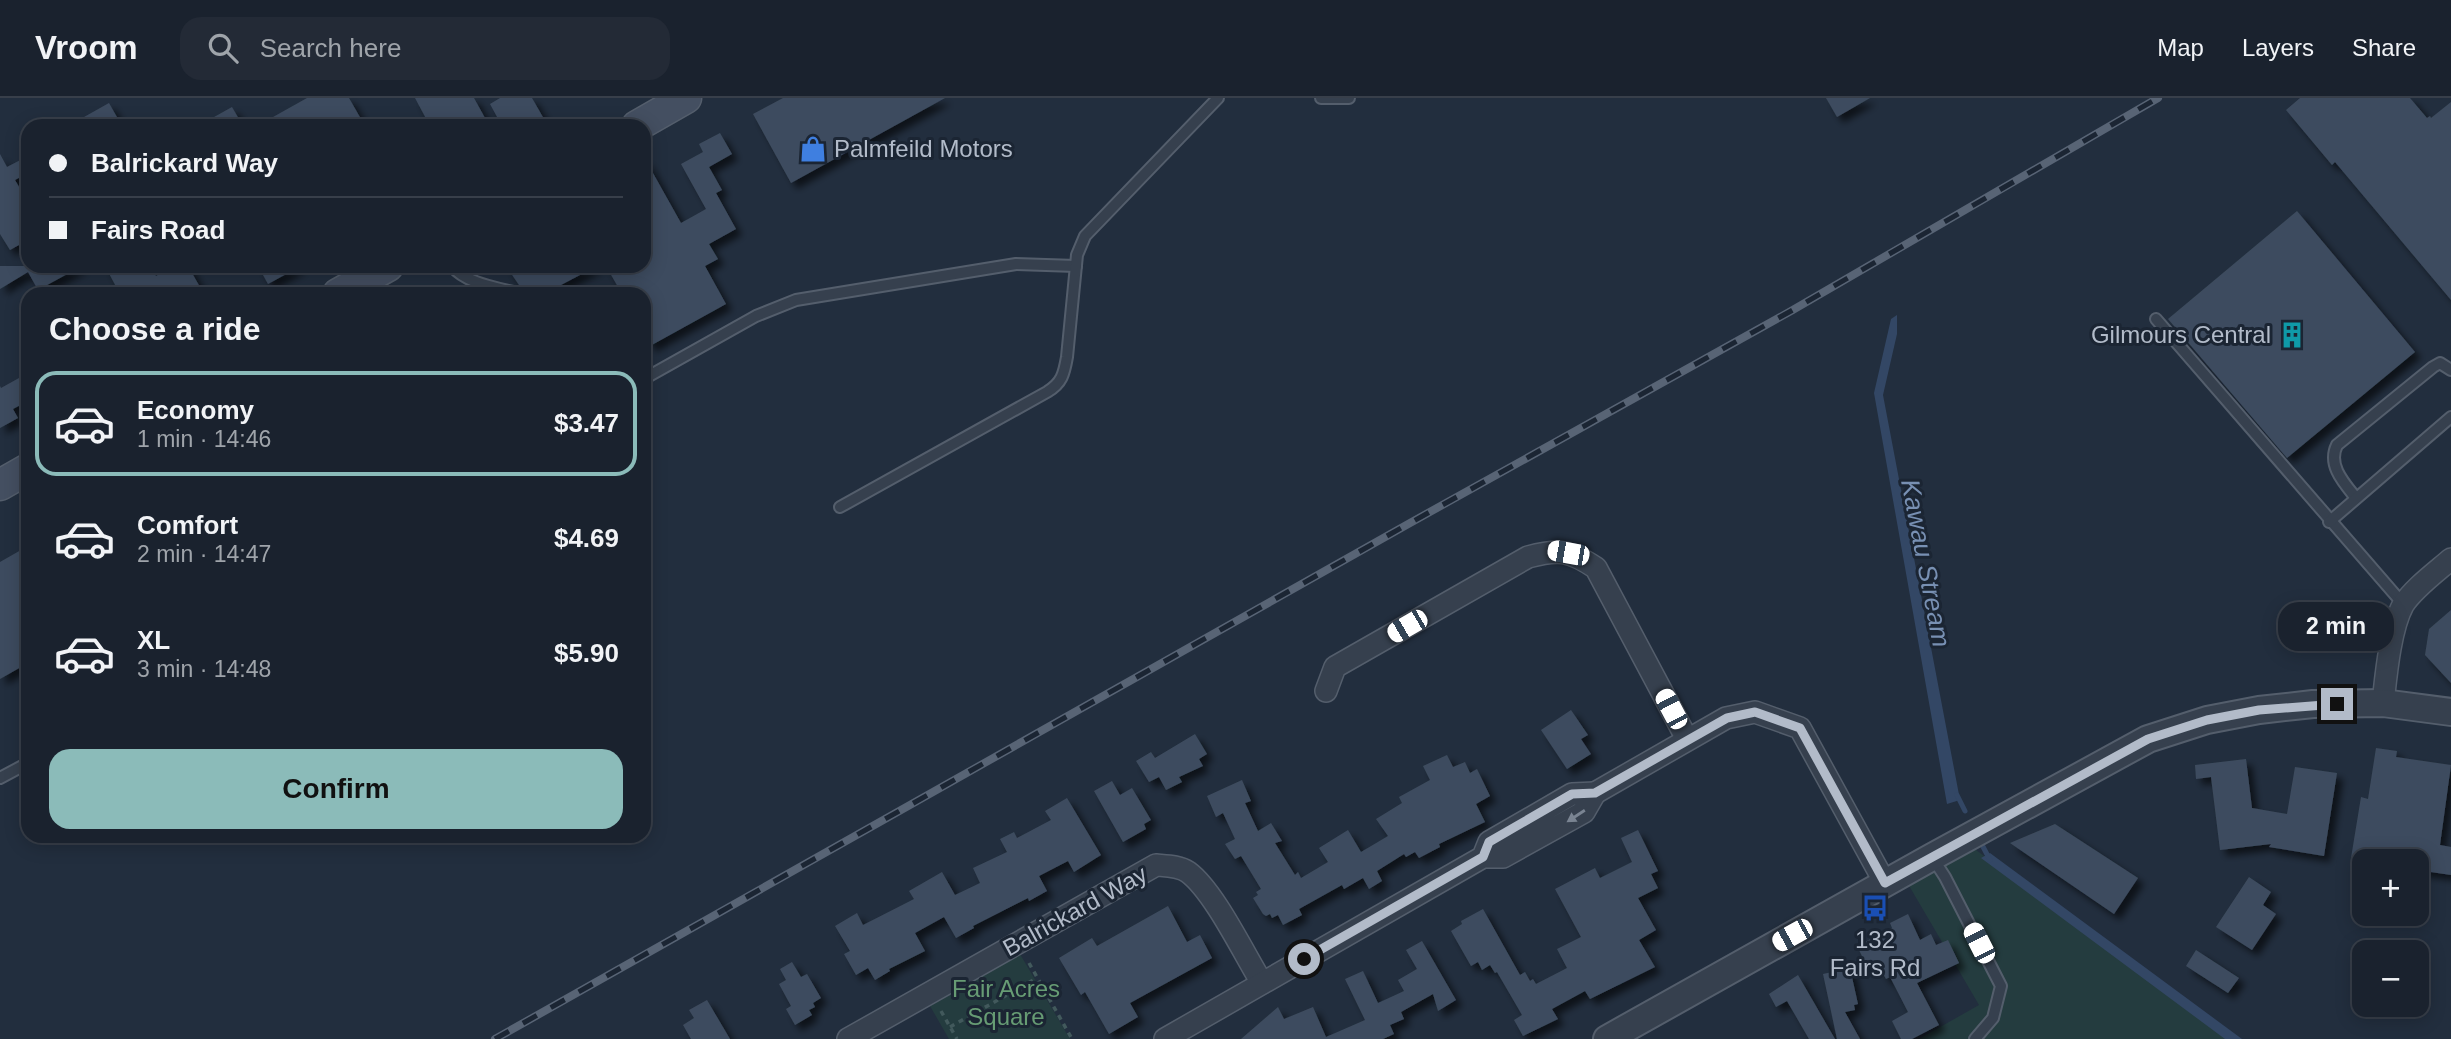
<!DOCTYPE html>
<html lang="en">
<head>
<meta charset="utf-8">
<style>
  :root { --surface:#1a222e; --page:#232a36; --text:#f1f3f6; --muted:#9fa4aa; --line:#383f4a; --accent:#8bbbb9 }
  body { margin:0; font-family:Arial,sans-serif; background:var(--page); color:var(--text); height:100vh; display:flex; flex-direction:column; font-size:26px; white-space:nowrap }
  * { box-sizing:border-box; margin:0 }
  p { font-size:23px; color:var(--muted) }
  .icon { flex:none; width:38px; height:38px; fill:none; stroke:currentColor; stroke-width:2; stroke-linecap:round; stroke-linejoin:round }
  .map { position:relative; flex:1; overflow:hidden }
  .drawer { position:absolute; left:21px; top:189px; width:630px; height:556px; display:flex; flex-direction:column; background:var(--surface); border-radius:21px; box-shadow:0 4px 18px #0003,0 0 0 2px var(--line) }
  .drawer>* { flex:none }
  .banner { position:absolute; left:21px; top:21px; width:630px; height:154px; border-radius:21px; box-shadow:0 4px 18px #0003,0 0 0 2px var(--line); display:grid; align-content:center; height:154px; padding:0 28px; background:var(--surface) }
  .buttons { position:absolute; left:2352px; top:751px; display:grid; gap:14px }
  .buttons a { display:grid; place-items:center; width:77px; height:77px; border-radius:14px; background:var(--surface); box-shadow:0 4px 18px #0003,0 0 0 2px var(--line); font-size:35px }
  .end { position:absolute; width:32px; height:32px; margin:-16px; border:9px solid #b2bbc9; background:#111; box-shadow:0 0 0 4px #111 }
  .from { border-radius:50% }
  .bubble { position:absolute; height:49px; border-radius:21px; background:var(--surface); box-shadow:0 4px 18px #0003,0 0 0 2px var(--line); font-size:23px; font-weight:700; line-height:49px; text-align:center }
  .car { position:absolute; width:21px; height:42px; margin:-21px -10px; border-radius:9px; box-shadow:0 0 5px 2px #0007; background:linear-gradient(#fff 24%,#345 0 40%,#fff 0 76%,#345 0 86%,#fff 0) }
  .banner b { display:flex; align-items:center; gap:24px; height:66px; font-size:26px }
  .banner b+b { border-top:2px solid var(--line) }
  .banner i { width:18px; height:18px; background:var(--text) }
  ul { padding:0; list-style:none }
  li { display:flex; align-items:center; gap:21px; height:105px; margin:0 14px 10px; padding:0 14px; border:4px solid transparent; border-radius:21px }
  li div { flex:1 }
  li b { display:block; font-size:26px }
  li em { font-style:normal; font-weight:700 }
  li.selected { border-color:var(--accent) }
  li>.icon { width:63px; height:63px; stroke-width:1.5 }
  h2 { padding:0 28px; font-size:32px; line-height:84px }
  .primary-button { display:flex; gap:14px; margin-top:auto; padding:14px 28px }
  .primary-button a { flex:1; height:80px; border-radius:21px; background:var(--accent); color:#111; font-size:28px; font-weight:700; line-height:80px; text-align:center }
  header { display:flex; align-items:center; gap:42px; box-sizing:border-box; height:98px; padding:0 35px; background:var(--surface); border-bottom:2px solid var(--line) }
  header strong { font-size:33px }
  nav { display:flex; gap:38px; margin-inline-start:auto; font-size:24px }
  .search { width:490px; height:63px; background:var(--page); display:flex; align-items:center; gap:18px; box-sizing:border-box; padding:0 24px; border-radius:21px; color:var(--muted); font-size:26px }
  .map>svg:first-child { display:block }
  .green { fill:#243c3f }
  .water { fill:#334765 }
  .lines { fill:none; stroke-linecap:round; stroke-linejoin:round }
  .stream { stroke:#334765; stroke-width:5 }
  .building { fill:#3e4c5e; filter:url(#shadow) }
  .service-casing { stroke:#545e6c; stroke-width:14 }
  .minor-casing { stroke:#545e6c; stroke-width:24 }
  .tertiary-casing { stroke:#545e6c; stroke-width:30 }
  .secondary-casing { stroke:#545e6c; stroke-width:33 }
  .path { stroke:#42595c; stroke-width:3.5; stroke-dasharray:5 5; stroke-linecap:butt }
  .service { stroke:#36404e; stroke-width:10 }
  .minor { stroke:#36404e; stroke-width:21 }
  .tertiary { stroke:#36404e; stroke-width:26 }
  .secondary { stroke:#444f61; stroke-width:30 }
  .rail-casing { stroke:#586475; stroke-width:8 }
  .rail { stroke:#1b2533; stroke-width:5; stroke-dasharray:16; stroke-linecap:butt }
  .oneway { fill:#7a8492 }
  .route { stroke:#b2bbc9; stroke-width:9 }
  .labels { text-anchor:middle; stroke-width:6; stroke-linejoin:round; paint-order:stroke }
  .poi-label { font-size:24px; fill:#b2bbc9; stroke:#1b2533; text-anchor:start }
  .street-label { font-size:24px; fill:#b2bbc9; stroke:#1b2533 }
  .park-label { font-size:24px; fill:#679c74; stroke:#1b2533 }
  .water-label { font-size:26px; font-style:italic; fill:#7890b3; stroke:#1b2533 }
</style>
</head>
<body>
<header>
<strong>Vroom</strong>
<div class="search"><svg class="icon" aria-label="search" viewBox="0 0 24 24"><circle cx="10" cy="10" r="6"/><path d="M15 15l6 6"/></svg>Search here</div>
<nav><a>Map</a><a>Layers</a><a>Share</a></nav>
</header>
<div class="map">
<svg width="2451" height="941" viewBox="0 0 2451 941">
  <defs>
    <filter id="shadow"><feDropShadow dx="6" dy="6" stdDeviation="3.5" flood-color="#0009"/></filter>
  </defs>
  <rect width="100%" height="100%" fill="#222e3e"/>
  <g class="green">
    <polygon points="1972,749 2231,941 1919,941 1979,907 1908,786"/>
    <polygon points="1020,856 1070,941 949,941 930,908"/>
  </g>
  <g class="water">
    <polygon points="1897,217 1897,236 1883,297 1960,702 1947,706 1874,295 1891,221"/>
    <polygon points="1990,755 2242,941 2225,941 1981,760"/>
  </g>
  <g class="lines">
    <g class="stream">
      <polyline points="1957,697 1965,713"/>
      <polyline points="1980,743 1990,762"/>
    </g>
  </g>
  <g class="building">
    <polygon points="307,0 349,0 365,28 257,28"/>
    <polygon points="415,0 474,0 485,20 469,28 430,28"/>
    <polygon points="500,0 532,0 548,28 502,28 490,6"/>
    <polygon points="783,0 945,0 791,85 753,16"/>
    <polygon points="1826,0 1870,0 1837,19"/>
    <polygon points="2300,0 2410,0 2427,20 2430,18 2431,20 2451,4 2451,202 2335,64 2332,67 2286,12"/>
    <polygon points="109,5 122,28 68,28"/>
    <polygon points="232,9 243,28 198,28"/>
    <polygon points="720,35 732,56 709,69 722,92 716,95 736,131 709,146 718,161 705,168 726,206 650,248 644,236 644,196 622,196 606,168 644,168 644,59 681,125 706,111 681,66 703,54 699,46"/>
    <polygon points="0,56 7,69 28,58 28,75 15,82 28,104 28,142 10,152 0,136"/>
    <polygon points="2297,113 2415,254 2287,360 2168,221"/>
    <polygon points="0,168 82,168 38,192 28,174 0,191"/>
    <polygon points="105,168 150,168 156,178 175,168 188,168 204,196 120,196"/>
    <polygon points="258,168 301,168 268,186"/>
    <polygon points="506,168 597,168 544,196 519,187"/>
    <polygon points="28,275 28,303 13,311 18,320 0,330 0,288 1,290"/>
    <polygon points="28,448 28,565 0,581 0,464"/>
    <polygon points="2451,512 2451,585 2425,557 2429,531"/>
    <polygon points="1571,612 1588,637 1581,641 1591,656 1567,671 1541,632"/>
    <polygon points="1195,636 1207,656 1199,661 1203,668 1179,679 1182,684 1166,692 1159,679 1149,684 1136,663 1151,654 1155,660"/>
    <polygon points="2376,650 2397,653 2396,659 2451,667 2440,747 2451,749 2451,777 2417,772 2417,763 2369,763 2351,760 2361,699 2368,701"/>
    <polygon points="1447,657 1453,669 1465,664 1470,675 1477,671 1490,698 1476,706 1485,724 1439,746 1440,749 1419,760 1415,754 1406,759 1404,756 1377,773 1382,783 1369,791 1363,780 1344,791 1342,787 1299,811 1302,817 1283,827 1278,817 1272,820 1270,816 1266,818 1263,816 1253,800 1258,797 1256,794 1261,791 1241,758 1235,761 1225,746 1235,741 1223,715 1216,719 1207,698 1242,682 1251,703 1245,705 1258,733 1271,725 1282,743 1275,745 1295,777 1298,774 1301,780 1328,764 1319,750 1348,732 1361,754 1388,738 1376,721 1402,705 1399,699 1430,682 1423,668"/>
    <polygon points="2246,661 2252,710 2287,716 2295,669 2337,675 2324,758 2269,749 2271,746 2220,752 2211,679 2196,681 2195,667"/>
    <polygon points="1112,683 1120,697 1132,690 1151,722 1144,726 1146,731 1123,744 1094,693"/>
    <polygon points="1067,700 1101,757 1074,774 1068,763 1039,778 1047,793 1029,803 1028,800 973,828 974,830 956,840 944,819 915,835 925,853 889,871 890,873 875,882 868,870 856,877 844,856 850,853 835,828 857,815 863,827 914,801 909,793 942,774 955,797 980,785 973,770 1007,754 1000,741 1014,734 1017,740 1051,722 1045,713"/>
    <polygon points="2055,726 2138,780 2114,816 2010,745"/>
    <polygon points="1638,732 1658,773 1651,776 1658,790 1638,800 1656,832 1639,842 1655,869 1590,901 1585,893 1552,911 1558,921 1523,938 1514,922 1522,917 1497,874 1495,875 1490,867 1482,872 1478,864 1471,868 1451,833 1462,826 1461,823 1483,811 1520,877 1525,874 1530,883 1533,881 1536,886 1567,870 1557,851 1581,839 1555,791 1595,770 1600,780 1632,764 1621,740"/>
    <polygon points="2249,779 2271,794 2263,807 2276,816 2252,852 2216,829"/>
    <polygon points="1168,808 1187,844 1200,837 1212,860 1130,905 1138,919 1109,936 1085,894 1081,897 1059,860 1092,840 1097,848"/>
    <polygon points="1908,816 1920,842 1931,836 1936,847 1948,842 1959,865 1917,885 1939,927 1912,941 1901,941 1892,923 1908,914 1890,879 1886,881 1877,865 1868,870 1857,848 1892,830 1890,825"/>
    <polygon points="1422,843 1456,902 1438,913 1433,896 1401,914 1404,921 1390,927 1394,936 1383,941 1241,941 1278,909 1284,921 1313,909 1326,939 1365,922 1345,881 1363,873 1378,905 1404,893 1398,882 1417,871 1406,852"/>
    <polygon points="2196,852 2239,880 2228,895 2186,868"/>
    <polygon points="792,864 801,879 807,876 821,900 813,905 815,909 809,912 812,917 795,927 786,911 791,908 779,886 786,882 780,871"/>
    <polygon points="1850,870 1858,906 1854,907 1855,912 1845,914 1860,941 1837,941 1823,876"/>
    <polygon points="1798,877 1835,941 1809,941 1787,903 1776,909 1769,896"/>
    <polygon points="707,902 730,941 691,941 683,927 694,920 689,912"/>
  </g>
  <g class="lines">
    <g class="service-casing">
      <g id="service">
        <polyline points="1321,0 1349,0"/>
        <path d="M452,168C466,186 499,190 521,196"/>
        <polyline points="2156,221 2404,507"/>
        <polyline points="649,278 756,218 796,202 1016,166 1076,168"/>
        <path d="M2356,400C2344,385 2327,367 2337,347L2433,269L2440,265L2451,272"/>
        <path d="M840,409L1047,294C1062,285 1064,276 1067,259L1077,157L1085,138L1218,0"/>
        <polyline points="2329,424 2451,319"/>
        <polyline points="0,680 28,665"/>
        <polyline points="1932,759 1945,779 2001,888 1993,920 1975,941"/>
      </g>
    </g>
    <g class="minor-casing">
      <g id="minor">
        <path d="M1326,593L1335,569L1528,459C1559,451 1569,452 1596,470L1687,641"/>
        <path d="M2383,605C2386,578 2390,531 2403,507C2413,491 2436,474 2451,461"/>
        <polyline points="1595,695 1726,620 1755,614 1800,630 1885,785"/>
        <path d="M848,941L1156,767C1167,768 1179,768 1188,774C1214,793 1244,856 1262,885"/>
        <polyline points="1165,941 1483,759 1503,759 1584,714 1595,695 1572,696 1489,744 1483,759"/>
      </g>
    </g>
    <g class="tertiary-casing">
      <polyline id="tertiary" points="1607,941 1932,759 2148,641 2207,622 2259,612 2313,606 2383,605 2451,614"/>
    </g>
    <g class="secondary-casing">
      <g id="secondary">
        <polyline points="637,28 686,0"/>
        <polyline points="338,196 388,168"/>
        <polyline points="0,387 28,371"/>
      </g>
    </g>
    <g class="path">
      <polyline points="1029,865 1072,941"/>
      <polyline points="941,913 957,941"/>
      <polyline points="950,929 1037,880"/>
    </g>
    <use href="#service" class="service"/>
    <use href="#minor" class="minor"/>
    <use href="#tertiary" class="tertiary"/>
    <use href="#secondary" class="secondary"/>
    <g class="rail-casing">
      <polyline id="rail" points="495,941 1410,425 1791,213 2158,0"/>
    </g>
    <use href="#rail" class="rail"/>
  </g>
  <defs><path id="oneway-solid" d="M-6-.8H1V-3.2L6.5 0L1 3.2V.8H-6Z" transform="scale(1.75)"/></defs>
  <use class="oneway" href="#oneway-solid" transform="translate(1576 718) rotate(147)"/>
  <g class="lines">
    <polyline class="route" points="1304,861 1483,759 1489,744 1572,696 1595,695 1727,620 1755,614 1800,630 1885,785 2148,641 2207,622 2259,612 2337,606"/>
  </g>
  <defs>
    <g id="shop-bare" transform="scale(2.1)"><path d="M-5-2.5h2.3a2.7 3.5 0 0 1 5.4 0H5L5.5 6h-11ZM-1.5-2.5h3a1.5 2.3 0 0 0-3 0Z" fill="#3f7fe0" stroke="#1b2533" stroke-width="2.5" paint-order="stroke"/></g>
    <g id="building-bare" transform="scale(2.1)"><path d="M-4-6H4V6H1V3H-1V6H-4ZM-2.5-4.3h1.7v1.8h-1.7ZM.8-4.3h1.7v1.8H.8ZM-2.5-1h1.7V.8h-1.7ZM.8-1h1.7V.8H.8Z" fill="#0f9aa8" stroke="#1b2533" stroke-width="2.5" paint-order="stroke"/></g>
    <g id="bus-bare" transform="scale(2.1)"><path d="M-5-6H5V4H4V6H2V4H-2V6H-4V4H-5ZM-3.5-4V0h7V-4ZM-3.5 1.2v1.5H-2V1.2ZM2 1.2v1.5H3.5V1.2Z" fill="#1a4fb4" stroke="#1b2533" stroke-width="2.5" paint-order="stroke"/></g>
  </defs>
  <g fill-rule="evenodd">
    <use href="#shop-bare" x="813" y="51"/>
    <use href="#building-bare" x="2292" y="237"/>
    <use href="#bus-bare" x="1875" y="810"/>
  </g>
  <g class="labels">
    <g class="poi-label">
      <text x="834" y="59">Palmfeild Motors</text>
      <text x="2271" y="245" text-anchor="end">Gilmours Central</text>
      <text x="1875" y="850" text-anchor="middle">132<tspan x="1875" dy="28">Fairs Rd</tspan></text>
    </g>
    <g class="street-label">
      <text transform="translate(1075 813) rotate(-29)" y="8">Balrickard Way</text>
    </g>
    <g class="park-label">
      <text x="1006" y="899">Fair Acres<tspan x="1006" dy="28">Square</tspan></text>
    </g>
    <g class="water-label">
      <text transform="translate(1926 465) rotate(79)" y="9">Kawau Stream</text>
    </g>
  </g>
</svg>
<div class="buttons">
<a>+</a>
<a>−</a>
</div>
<i class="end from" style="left:1304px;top:861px"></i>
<i class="end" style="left:2337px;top:606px"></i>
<div class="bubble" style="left:2278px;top:504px;width:116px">2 min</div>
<i class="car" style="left:1568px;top:455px;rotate:280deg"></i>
<i class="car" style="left:1407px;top:528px;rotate:240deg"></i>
<i class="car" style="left:1671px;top:611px;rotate:332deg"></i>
<i class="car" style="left:1792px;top:837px;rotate:241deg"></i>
<i class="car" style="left:1979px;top:845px;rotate:333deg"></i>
<div class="banner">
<b><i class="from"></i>Balrickard Way</b>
<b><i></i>Fairs Road</b>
</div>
<section class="drawer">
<h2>Choose a ride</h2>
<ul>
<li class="selected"><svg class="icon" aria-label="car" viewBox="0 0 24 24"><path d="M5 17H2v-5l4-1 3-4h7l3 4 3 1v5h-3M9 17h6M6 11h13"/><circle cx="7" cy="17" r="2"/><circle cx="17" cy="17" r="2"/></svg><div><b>Economy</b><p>1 min · 14:46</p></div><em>$3.47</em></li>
<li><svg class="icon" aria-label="car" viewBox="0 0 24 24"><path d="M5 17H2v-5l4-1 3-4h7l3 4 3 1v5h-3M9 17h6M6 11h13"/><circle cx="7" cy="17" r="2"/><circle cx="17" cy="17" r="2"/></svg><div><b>Comfort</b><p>2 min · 14:47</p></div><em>$4.69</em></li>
<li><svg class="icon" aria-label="car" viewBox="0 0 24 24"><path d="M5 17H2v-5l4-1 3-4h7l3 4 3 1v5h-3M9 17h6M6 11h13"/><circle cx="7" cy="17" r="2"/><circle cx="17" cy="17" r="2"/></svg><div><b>XL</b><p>3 min · 14:48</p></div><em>$5.90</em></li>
</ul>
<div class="primary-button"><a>Confirm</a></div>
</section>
</div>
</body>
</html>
